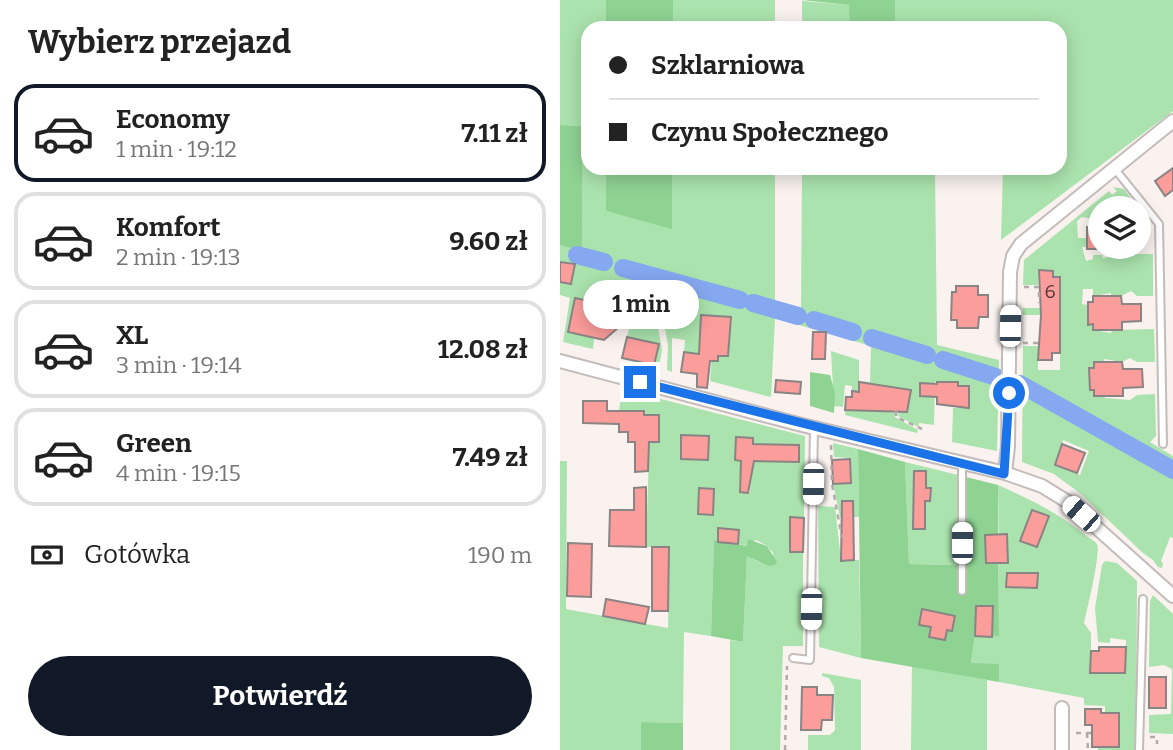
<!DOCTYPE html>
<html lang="pl">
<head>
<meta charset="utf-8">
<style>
  :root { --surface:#fff; --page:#f6f6f6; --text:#222; --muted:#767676; --line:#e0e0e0; --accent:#111827 }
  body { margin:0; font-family:Bitter,serif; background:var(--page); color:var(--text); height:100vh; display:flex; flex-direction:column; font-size:26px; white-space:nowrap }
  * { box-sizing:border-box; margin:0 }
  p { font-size:23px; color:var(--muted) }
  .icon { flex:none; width:38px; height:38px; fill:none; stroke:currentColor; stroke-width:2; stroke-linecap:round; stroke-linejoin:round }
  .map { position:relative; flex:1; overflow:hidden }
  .sheet { display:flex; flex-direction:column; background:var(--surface); width:560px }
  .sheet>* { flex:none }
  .hud { position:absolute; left:21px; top:21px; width:486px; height:154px; border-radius:21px; box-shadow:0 4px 18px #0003; display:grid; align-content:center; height:154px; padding:0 28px; background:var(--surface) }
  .buttons { position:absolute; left:528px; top:196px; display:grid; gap:14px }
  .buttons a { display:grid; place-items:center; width:63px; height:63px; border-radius:50%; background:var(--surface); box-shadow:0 4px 18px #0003; font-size:35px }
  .end { position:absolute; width:32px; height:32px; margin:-16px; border:9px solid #1a73e8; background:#fff; box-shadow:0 0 0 4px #fff }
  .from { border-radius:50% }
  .bubble { position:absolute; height:49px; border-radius:24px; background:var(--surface); box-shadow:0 4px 18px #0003; font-size:23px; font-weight:700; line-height:49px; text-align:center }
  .car { position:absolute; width:21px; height:42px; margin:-21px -10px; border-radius:9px; box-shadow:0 0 5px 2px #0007; background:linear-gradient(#fff 24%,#345 0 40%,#fff 0 76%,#345 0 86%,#fff 0) }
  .hud b { display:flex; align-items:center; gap:24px; height:66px; font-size:26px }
  .hud b+b { border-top:2px solid var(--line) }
  .hud i { width:18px; height:18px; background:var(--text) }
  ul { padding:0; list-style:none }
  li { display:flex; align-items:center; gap:21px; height:98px; margin:0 14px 10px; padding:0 14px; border:4px solid var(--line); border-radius:21px }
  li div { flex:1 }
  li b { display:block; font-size:26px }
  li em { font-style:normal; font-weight:700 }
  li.current { border-color:var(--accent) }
  li>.icon { width:63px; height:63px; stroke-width:1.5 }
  h2 { padding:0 28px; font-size:32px; line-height:84px }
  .pay { display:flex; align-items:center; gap:18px; height:77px; padding:0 28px; font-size:26px }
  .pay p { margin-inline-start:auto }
  .primary-button { display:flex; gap:14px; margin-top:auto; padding:14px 28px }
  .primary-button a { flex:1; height:80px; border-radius:42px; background:var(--accent); color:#fff; font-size:28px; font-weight:700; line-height:80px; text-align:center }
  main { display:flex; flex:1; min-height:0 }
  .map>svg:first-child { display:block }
  .green { fill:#aae3ad; fill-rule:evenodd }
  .forest { fill:#8fd393 }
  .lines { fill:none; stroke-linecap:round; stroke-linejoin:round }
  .canal { stroke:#85a8f1; stroke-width:18 }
  .building { fill:#fb9d9b; stroke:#8b8484; stroke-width:2 }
  .lane-casing { stroke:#c3bcba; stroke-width:10 }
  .street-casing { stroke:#c3bcba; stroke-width:16 }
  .path { stroke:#b1aba9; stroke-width:2.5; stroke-dasharray:5 5; stroke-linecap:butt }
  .lane { stroke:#fff; stroke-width:6 }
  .street { stroke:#fff; stroke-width:12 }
  .route { stroke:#1a73e8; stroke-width:9 }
  .labels { text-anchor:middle; stroke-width:5; stroke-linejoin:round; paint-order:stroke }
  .number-label { font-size:19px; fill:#523938 }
</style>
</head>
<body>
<main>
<section class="sheet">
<h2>Wybierz przejazd</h2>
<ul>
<li class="current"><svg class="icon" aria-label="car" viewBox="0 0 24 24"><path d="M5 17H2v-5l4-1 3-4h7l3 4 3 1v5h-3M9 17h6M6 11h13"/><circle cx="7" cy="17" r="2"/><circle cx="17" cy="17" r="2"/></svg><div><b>Economy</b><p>1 min · 19:12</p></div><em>7.11 zł</em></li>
<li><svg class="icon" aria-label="car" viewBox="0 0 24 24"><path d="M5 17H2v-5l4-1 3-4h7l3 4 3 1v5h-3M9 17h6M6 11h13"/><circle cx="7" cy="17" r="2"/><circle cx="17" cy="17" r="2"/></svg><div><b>Komfort</b><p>2 min · 19:13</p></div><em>9.60 zł</em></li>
<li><svg class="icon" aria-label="car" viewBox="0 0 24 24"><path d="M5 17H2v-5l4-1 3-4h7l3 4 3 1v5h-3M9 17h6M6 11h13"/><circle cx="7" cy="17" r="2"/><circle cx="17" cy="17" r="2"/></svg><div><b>XL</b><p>3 min · 19:14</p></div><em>12.08 zł</em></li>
<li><svg class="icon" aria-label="car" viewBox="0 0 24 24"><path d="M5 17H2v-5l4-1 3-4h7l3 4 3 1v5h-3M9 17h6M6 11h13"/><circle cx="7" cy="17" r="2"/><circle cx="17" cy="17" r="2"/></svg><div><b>Green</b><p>4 min · 19:15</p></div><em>7.49 zł</em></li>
</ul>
<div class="pay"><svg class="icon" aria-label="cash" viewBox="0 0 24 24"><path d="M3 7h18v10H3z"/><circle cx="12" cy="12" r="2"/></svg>Gotówka<p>190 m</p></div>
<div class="primary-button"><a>Potwierdź</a></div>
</section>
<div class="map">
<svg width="613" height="750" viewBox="0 0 613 750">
  <rect width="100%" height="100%" fill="#f9f2ef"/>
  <g class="green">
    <polygon points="0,0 46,0 46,28 28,28 28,168 46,168 46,211 112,228 112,168 215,168 215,306 241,312 242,168 375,168 377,345 439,360 437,451 392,442 393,408 409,408 409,386 398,386 398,382 375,382 374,425 359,423 358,427 338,416 339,411 347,412 350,390 331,387 327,412 335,413 335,417 358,430 357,433 285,415 285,410 300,391 292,391 292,386 285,385 283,407 274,406 271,351 299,360 299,381 310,382 311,346 215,318 211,397 150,381 153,341 141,339 139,354 124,352 125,340 112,338 112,372 107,370 108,345 100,303 102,303 104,288 83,283 80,297 93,302 102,349 99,368 62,358 94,365 99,344 67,337 77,297 53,293 50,312 30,302 15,299 8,332 34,338 33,349 3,342 10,298 0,295 0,282 3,283 4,277 15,264 0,261 0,245 22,250 23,126 0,125"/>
    <rect x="113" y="0" width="102" height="28"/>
    <polygon points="335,0 613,0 613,111 441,240 443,168 500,168 500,28 335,28"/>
    <polygon points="242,1 290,5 290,28 242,28"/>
    <path d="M553,187L564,189L578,208H541V217L538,220L522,217L517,221L518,238H527V247H522L526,261L533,259V255H542L543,258L560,255L568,258L570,254H593V296H577L571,291L561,296H551V293L533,296V289H523L522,304L528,305L529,325L533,324V330L551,333L552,330L594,329L595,362H577L570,358L562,362L544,359V362H534V368H529L530,390H534L535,396H544L545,398L570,400L577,395L595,394L596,436L590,442L613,456V538L610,537L601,561L603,563L602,568L598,567L593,560L583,553L521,494L494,474L462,462L463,346H478V370H500V315H463V308H500V277H493L492,271L479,270L478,285H463L464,260L549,191L552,195L557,191ZM503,440L529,451L520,475L495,465Z"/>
    <path d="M62,389L245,436L244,518H230V551L243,552V646H223L220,750H170V640L183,642L187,555L199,562L214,554L207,546L196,540L188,546L178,544L179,530L158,529V542L154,541L151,636L124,632L123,723L81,722V750H0V461H7L6,609L108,628L109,547H86L89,454H75V442L99,415L84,414V411H59ZM176,437L193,438L190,492H179L181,461Z"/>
    <polygon points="273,443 298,449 299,517 280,517 273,484 291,483 291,458 274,457"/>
    <polygon points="345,462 398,475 399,565 349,564"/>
    <path d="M438,485C469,499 497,512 524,534C527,537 535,541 537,544C541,553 527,610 524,623L531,633V673H565L566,640L550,638V643L538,642L535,608L542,565L545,561L557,563L577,581L576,750H538V747H559L558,713H545V706L524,705V698L439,682V664H411L415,636L439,635V563L447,562V534H439Z"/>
    <polygon points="258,506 275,507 281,560 299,560 301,658 259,647"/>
    <polygon points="593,595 613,614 613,734 589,733 589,715 611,714 612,669 604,665 589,667 590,601"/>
    <polygon points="352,666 427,680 427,750 351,750"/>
    <polygon points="262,673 301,680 301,750 248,750 248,735 270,735 275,730 274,687 269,678 262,676"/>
  </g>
  <g class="forest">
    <rect x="46" y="0" width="67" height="28"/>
    <polygon points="242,0 335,0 335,28 290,28 289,5"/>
    <polygon points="0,125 23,126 22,251 0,245"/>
    <polygon points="46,168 112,168 112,229 46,211"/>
    <polygon points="250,372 270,375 275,393 274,413 250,406"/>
    <polygon points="298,449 345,462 349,564 399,565 398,475 438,485 439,636 415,636 411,663 439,664 439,682 301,658"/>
    <polygon points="188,539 207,546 217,562 215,565 209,566 187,556 183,642 151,636 154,540 187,546"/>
    <polygon points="81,722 123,723 123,750 81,750"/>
  </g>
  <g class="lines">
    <g class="canal">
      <polyline points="17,255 44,262"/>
      <polyline points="63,268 180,300"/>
      <polyline points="193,303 238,316"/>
      <polyline points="254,320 293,332"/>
      <polyline points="312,338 367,355"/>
      <polyline points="383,360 436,377"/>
      <polyline points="460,384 613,470"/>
    </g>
  </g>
  <g class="building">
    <polygon points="613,168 613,190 605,196 595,181"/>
    <polygon points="541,226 541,249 527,249 527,227"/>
    <polygon points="0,262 15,264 11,284 0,282"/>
    <polygon points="479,270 493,271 493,277 500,277 500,353 492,353 492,360 478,360 481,315"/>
    <polygon points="83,283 104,288 102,303 79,298"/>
    <polygon points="396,286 418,286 418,295 428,295 428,317 419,317 418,328 397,328 397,320 391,320 392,292 396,292"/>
    <polygon points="53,293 77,297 74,314 44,340 8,332 15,298 51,306"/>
    <polygon points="533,296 561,296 562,304 581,304 581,321 562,322 562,330 533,330 533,324 528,325 528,302 533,302"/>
    <polygon points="141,315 171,317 168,356 158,356 158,361 150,361 147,388 137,387 137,374 121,372 124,352 139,354"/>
    <polygon points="253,332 266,332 265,359 252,359"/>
    <polygon points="67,337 99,344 94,365 62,358"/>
    <polygon points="534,362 562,362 563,369 582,369 583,387 563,388 563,396 534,396 534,390 530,390 529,368 534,368"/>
    <polygon points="216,380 241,382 240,394 215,392"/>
    <polygon points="299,382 351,390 347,412 285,410 286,397 292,397 292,391 299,392"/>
    <polygon points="377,382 398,382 398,386 409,386 409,408 377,404 377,397 360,396 360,383 377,384"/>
    <polygon points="23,401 47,401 47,411 84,411 84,415 99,415 99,442 89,442 88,471 75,472 75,442 68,442 68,432 59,432 59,424 23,423"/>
    <polygon points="121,435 149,436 148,460 121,459"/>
    <polygon points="176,437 193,438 193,444 239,445 239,462 194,461 188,493 180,492 181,461 175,460"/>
    <polygon points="502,444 525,453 517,473 495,465"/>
    <polygon points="290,459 291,483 273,484 272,460"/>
    <polygon points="354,471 366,471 366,488 371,488 370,501 365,501 365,529 353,529"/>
    <polygon points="86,487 86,547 49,546 50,510 74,510 74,488"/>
    <polygon points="139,488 154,489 153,515 138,514"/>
    <polygon points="282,501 293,501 294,560 281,561"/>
    <polygon points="472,510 489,516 477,547 460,541"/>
    <polygon points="230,517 244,518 243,552 230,552"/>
    <polygon points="158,528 179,530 178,544 158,542"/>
    <polygon points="447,534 448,563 426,563 425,535"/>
    <polygon points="8,543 32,544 31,597 7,596"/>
    <polygon points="92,547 109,547 108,611 92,611"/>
    <polygon points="447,573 478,573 477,588 446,587"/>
    <polygon points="46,599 89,607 85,624 43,616"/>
    <polygon points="416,606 433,606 432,637 415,636"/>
    <polygon points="362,609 395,616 392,631 387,630 385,640 369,637 371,627 359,625"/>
    <polygon points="539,647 566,647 565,673 530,673 531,651 539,651"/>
    <rect x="589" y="677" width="17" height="31"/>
    <polygon points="242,687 257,687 257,695 273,695 272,720 262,720 261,730 241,730"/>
    <polygon points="525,709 541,709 541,713 559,713 559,747 532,747 532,725 525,725"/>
  </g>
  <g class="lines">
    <g class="lane-casing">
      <g id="lane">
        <polyline points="555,169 599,224 603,444"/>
        <polyline points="402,463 402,591"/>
        <polyline points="233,658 250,660 254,428"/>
        <polyline points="579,750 583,599"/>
      </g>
    </g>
    <g class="street-casing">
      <g id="street">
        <polyline points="0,361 242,425 445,473 482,486 508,502 613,596"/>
        <polyline points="445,473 448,446 450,272 453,256 461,244 613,121"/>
        <polyline points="502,750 502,708"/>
      </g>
    </g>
    <g class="path">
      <polyline points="464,287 479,287 479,303"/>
      <polyline points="463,343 480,343"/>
      <polyline points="336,411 336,417 362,429"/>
      <polyline points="271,445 272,484 282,538"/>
      <polyline points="516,733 532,733"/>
      <polyline points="527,733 528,750"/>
      <polyline points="590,737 597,737 597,744"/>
      <polyline points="225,750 227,666"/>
    </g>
    <use href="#lane" class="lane"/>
    <use href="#street" class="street"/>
  </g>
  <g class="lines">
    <polyline class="route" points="80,382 444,474 449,393"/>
  </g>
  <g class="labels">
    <g class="number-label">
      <text x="490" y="298">6</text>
    </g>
  </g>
</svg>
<div class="buttons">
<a><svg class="icon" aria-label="layers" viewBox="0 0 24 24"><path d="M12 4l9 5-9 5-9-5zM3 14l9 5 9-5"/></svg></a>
</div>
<i class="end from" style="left:449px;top:393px"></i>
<i class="end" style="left:80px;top:382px"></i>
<div class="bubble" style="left:23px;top:280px;width:116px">1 min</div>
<i class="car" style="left:450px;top:326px;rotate:1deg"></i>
<i class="car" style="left:253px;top:484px;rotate:181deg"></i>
<i class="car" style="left:521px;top:514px;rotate:311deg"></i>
<i class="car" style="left:402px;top:543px;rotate:0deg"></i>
<i class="car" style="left:251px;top:609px;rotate:181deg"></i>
<div class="hud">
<b><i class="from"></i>Szklarniowa</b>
<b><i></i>Czynu Społecznego</b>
</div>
</div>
</main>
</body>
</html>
